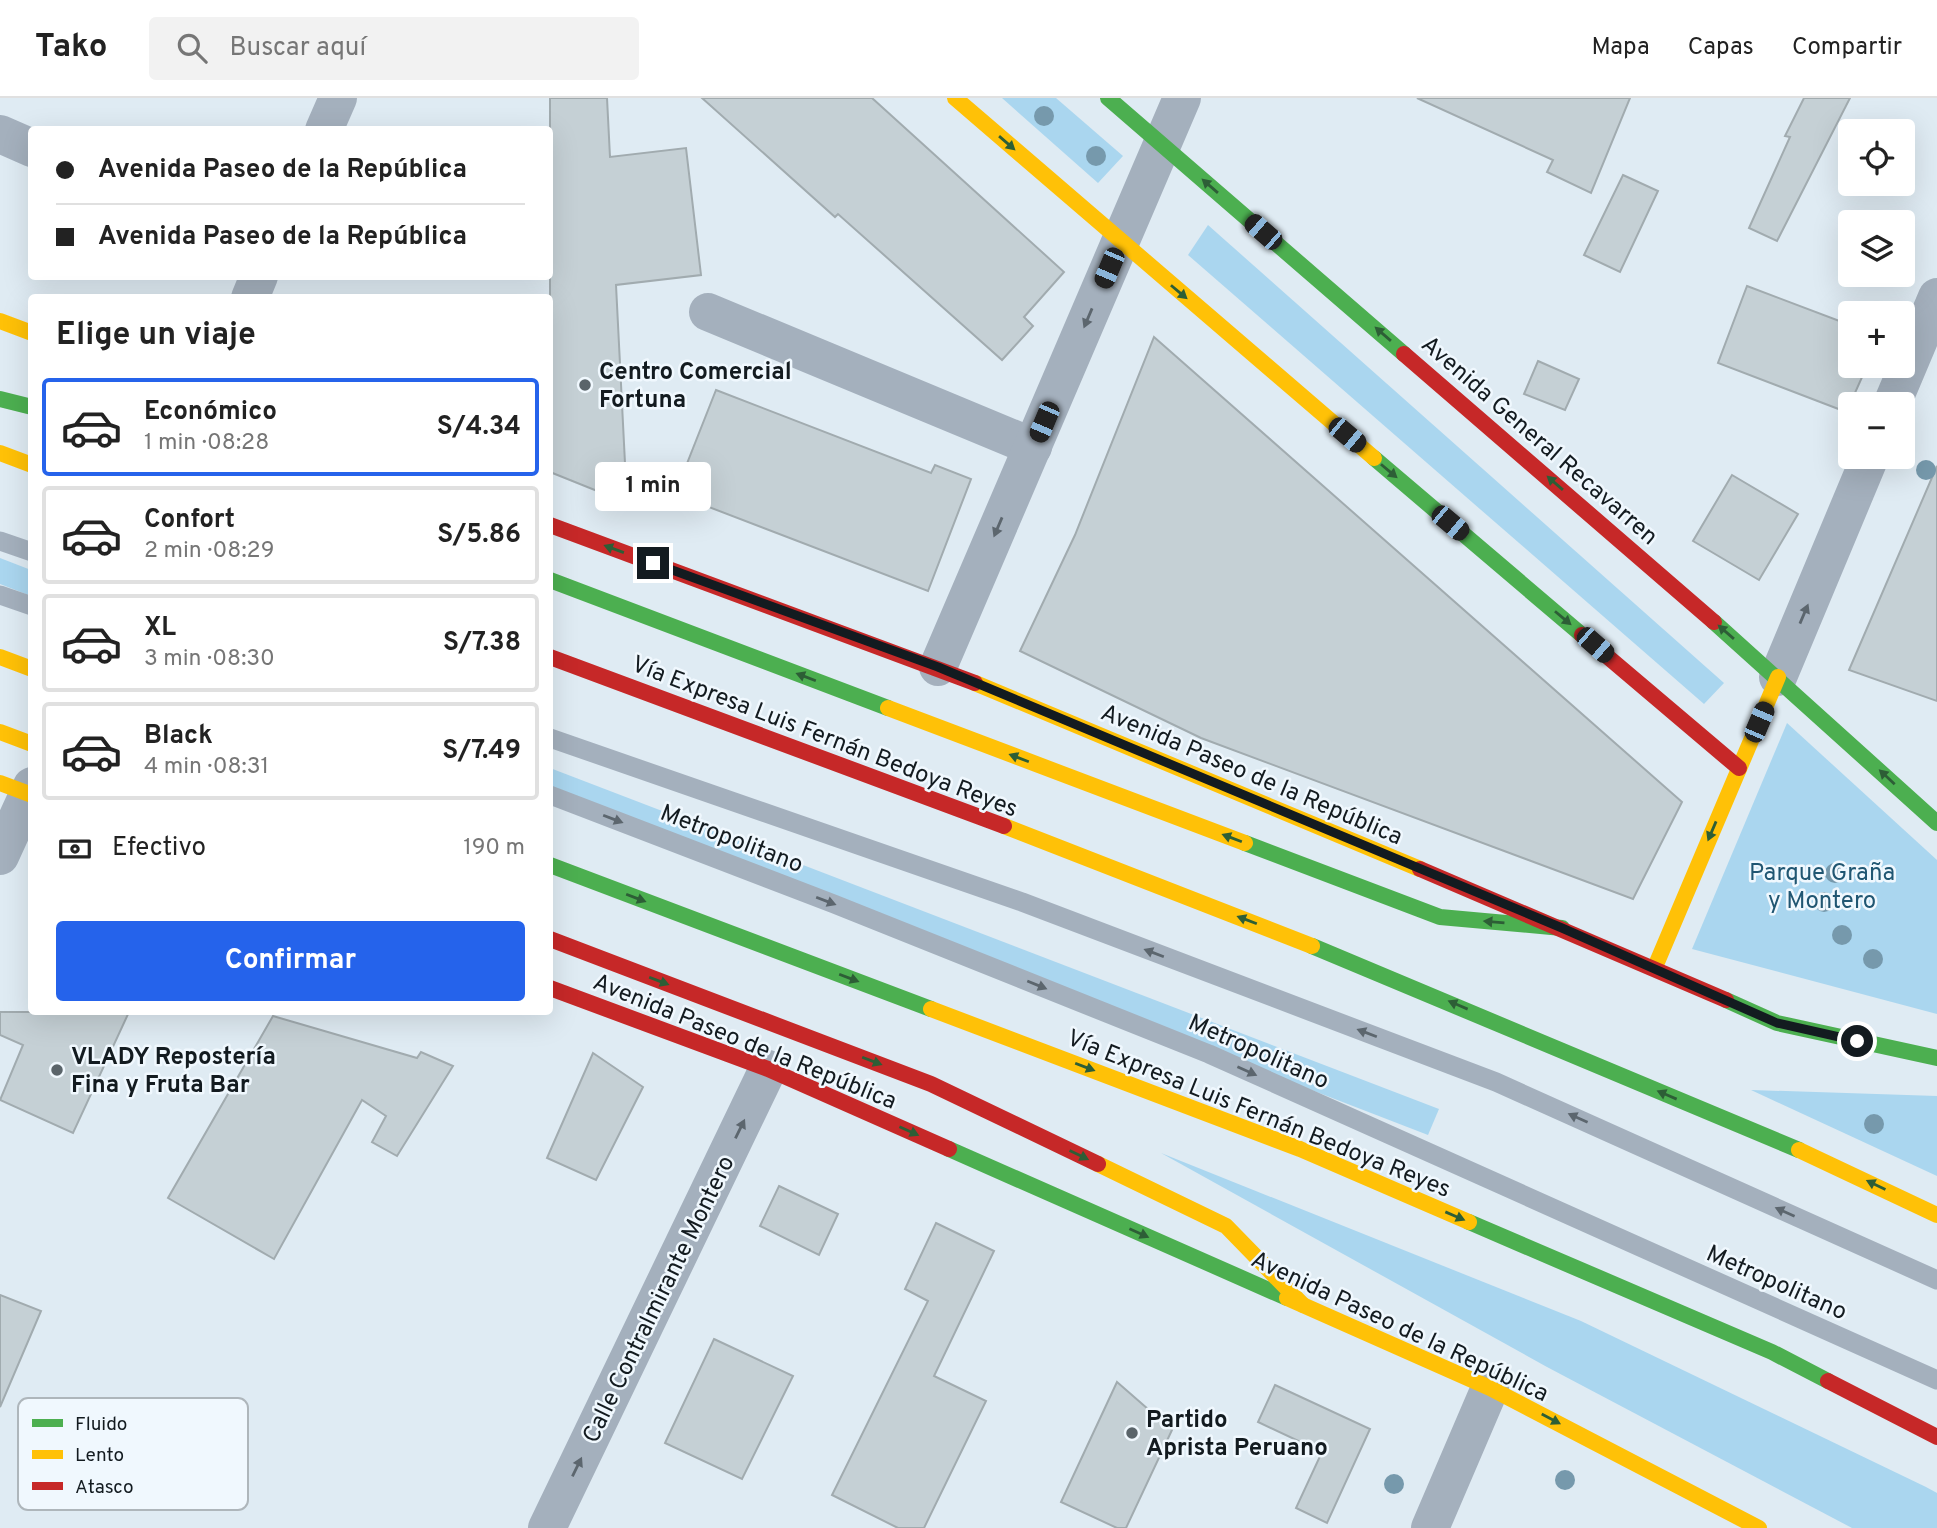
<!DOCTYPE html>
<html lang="es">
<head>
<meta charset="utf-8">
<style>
  :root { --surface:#fff; --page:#f2f2f2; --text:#222; --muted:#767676; --line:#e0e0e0; --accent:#2563eb }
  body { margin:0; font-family:Overpass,sans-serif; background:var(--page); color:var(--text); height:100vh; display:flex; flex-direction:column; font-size:26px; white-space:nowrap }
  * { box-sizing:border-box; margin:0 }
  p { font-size:23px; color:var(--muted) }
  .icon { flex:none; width:38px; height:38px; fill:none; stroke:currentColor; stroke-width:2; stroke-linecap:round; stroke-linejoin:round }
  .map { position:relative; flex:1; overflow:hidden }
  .details { position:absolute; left:28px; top:196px; width:525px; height:721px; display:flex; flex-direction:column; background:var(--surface); border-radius:7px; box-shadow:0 7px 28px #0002 }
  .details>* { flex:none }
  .guide { position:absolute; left:28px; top:28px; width:525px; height:154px; border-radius:7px; box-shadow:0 7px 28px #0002; display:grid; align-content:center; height:154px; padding:0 28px; background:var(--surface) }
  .tools { position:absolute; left:1838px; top:21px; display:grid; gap:14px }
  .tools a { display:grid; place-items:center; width:77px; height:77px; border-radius:7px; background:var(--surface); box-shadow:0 7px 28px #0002; font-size:35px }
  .end { position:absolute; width:32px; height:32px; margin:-16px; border:9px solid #131b20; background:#fff; box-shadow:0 0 0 4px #fff }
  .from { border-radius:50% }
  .bubble { position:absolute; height:49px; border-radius:7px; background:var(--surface); box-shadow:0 7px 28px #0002; font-size:23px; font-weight:700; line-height:49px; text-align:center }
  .car { position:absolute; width:21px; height:42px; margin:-21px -10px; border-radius:9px; box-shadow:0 0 5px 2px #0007; background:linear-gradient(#222 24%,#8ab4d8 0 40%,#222 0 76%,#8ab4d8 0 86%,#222 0) }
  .guide b { display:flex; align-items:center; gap:24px; height:66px; font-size:26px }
  .guide b+b { border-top:2px solid var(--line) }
  .guide i { width:18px; height:18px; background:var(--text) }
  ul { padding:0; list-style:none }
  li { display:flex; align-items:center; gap:21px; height:98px; margin:0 14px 10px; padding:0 14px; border:4px solid var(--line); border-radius:7px }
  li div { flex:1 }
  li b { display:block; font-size:26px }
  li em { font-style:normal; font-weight:700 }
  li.on { border-color:var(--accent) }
  li>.icon { width:63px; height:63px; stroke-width:1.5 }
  h2 { padding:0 28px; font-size:32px; line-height:84px }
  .pay { display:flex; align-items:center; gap:18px; height:77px; padding:0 28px; font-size:26px }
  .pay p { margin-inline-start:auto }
  .cta { display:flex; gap:14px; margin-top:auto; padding:14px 28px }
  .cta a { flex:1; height:80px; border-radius:7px; background:var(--accent); color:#fff; font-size:28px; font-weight:700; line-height:80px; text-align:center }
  header { display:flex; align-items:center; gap:42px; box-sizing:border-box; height:98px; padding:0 35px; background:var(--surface); border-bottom:2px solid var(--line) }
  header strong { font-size:33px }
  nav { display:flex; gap:38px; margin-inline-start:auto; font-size:24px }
  .search { width:490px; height:63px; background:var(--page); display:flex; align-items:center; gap:18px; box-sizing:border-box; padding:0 24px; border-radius:7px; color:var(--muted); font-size:26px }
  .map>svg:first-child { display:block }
  .green { fill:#aad6ef }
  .building { fill:#c5d0d5; stroke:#a1abaf; stroke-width:2 }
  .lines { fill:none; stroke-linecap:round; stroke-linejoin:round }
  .lane { stroke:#a4b0bd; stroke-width:19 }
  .street { stroke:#a4b0bd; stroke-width:38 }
  .fast { stroke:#4caf50; stroke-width:16 }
  .slow { stroke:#ffc107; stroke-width:16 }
  .jam { stroke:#c62828; stroke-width:16 }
  .tree { fill:#7699ac }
  .oneway { fill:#2d5e36 }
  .oneway2 { fill:#5c666e }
  .route { stroke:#131b20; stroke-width:9 }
  .poi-dot { fill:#5a646a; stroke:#f0f8fe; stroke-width:2.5 }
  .labels { text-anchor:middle; stroke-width:5; stroke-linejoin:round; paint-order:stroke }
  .poi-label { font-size:24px; font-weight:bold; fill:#131b20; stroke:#f0f8fe; text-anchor:start }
  .street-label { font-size:24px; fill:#131b20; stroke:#f0f8fe }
  .park-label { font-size:24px; fill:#205672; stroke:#f0f8fe }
  .key { fill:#f0f8fe; stroke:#aeb6bb; stroke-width:2 }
  .key-label { font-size:19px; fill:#131b20 }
</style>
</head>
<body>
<header>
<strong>Tako</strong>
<div class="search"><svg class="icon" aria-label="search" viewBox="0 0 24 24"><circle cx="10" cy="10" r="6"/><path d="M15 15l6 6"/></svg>Buscar aquí</div>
<nav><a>Mapa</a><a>Capas</a><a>Compartir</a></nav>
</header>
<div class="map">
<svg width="1937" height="1430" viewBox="0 0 1937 1430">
  <rect width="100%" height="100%" fill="#dfebf3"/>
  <g class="green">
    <polygon points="1002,0 1056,0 1123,58 1098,85"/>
    <polygon points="1208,127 1724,585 1704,606 1188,157"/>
    <polygon points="0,460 31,472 31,498 0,486"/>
    <polygon points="1787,625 1937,762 1937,916 1692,851"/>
    <polygon points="550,670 1439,1011 1428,1037 550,698"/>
    <polygon points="1751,992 1937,998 1937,1078"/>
    <polygon points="1161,1055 1581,1223 1926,1389 1937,1395 1937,1430 1852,1430 1547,1269"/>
  </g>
  <g class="building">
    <polygon points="550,0 607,0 610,59 686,50 701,177 616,187 627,405 550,374"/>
    <polygon points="702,0 872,0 1064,174 1024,219 1033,228 1002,262 838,116 835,119"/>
    <polygon points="1417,0 1630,0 1591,95 1547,74 1553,62"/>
    <polygon points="1804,0 1850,0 1777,143 1749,130 1790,39 1785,38"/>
    <polygon points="1623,77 1658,93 1620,174 1584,157"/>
    <polygon points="1747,188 1850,227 1850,268 1867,268 1850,306 1849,315 1718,265"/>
    <polygon points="1154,239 1682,704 1633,801 1201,640 1020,553 1075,437"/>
    <polygon points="1538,263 1579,281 1565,312 1524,296"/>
    <polygon points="716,292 931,375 935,367 971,381 928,493 675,396"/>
    <polygon points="1937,368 1937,603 1849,572"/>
    <polygon points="1732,377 1798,416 1759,482 1693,443"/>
    <polygon points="0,914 129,914 73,1035 0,1002 23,947 0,937"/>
    <polygon points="273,918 417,960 421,954 453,968 397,1058 372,1044 386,1018 362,1002 274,1161 168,1100"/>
    <polygon points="593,955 643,989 596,1082 547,1060"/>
    <polygon points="779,1088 838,1116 819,1157 760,1128"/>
    <polygon points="936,1125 994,1153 934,1278 986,1303 924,1430 898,1430 832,1397 928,1203 905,1191"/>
    <polygon points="0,1197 41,1213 0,1309"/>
    <polygon points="714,1241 793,1278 742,1381 665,1345"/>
    <polygon points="1117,1284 1172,1332 1126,1430 1117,1430 1061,1404"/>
    <polygon points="1275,1287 1370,1331 1327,1425 1296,1410 1322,1354 1258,1324"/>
  </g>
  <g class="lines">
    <g class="lane">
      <polyline points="0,443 32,454"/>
      <polyline points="0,497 32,508"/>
      <polyline points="550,640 1022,804 1496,984 1937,1182"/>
      <polyline points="550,697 834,806 1209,956 1937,1282"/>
    </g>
    <g class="street">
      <polyline points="324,32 338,0"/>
      <polyline points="0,36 32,50"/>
      <polyline points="250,200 259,178"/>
      <polyline points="708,214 1033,349"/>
      <polyline points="1892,306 1937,199"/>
      <polyline points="938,569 1182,0"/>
      <polyline points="1778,579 1870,359"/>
      <polyline points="0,758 32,688"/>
      <polyline points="547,1430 768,971"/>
      <polyline points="1430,1430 1490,1290"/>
    </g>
    <g class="fast">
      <polyline points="1108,0 1404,256"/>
      <polyline points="0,301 32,309"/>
      <polyline points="1374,360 1582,537"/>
      <polyline points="550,482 888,610"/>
      <polyline points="1714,524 1937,725"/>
      <polyline points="1245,745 1440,819 1562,830"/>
      <polyline points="550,767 931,911"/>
      <polyline points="1312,848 1799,1052"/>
      <polyline points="1726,902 1777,925 1937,960"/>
      <polyline points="949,1051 1287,1200"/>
      <polyline points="1469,1124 1772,1254 1828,1283"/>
    </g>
    <g class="slow">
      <polyline points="955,0 1374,360"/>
      <polyline points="0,223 32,235"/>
      <polyline points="0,355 32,367"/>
      <polyline points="0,559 32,571"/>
      <polyline points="975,585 1420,771"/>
      <polyline points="888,610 1245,745"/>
      <polyline points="0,634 32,646"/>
      <polyline points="0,685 32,697"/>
      <polyline points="1004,728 1312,848"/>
      <polyline points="1655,869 1778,579"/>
      <polyline points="931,911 1300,1051 1469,1124"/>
      <polyline points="1799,1052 1937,1117"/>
      <polyline points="1098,1066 1226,1128 1303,1207"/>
      <polyline points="1287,1200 1490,1290 1759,1430"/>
    </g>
    <g class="jam">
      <polyline points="1404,256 1714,524"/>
      <polyline points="550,427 975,585"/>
      <polyline points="1582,537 1739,670"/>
      <polyline points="550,559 1004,728"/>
      <polyline points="1420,771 1726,902"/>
      <polyline points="550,841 931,986 1098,1066"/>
      <polyline points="550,890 768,971 949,1051"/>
      <polyline points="1828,1283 1937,1339"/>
    </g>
  </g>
  <g class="tree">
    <circle cx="1044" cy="18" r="10"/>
    <circle cx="1096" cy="58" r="10"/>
    <circle cx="1926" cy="372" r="10"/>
    <circle cx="1835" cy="775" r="10"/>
    <circle cx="1824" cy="804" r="10"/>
    <circle cx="1842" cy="837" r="10"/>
    <circle cx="1873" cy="861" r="10"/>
    <circle cx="1874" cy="1026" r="10"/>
    <circle cx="1565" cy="1382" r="10"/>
    <circle cx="1394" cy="1386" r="10"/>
  </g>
  <defs><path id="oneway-solid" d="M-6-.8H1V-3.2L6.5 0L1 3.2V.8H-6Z" transform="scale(1.75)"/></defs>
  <g class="oneway">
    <use href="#oneway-solid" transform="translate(1007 45) rotate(41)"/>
    <use href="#oneway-solid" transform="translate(1210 88) rotate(-139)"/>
    <use href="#oneway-solid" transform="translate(1179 194) rotate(40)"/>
    <use href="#oneway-solid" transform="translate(1383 236) rotate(-139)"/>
    <use href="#oneway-solid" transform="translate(1389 373) rotate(40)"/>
    <use href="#oneway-solid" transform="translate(1555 385) rotate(-139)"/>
    <use href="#oneway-solid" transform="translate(614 451) rotate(-160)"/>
    <use href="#oneway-solid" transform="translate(1563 520) rotate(40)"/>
    <use href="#oneway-solid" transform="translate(1726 534) rotate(-139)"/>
    <use href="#oneway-solid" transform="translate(806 579) rotate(-159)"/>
    <use href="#oneway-solid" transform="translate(1019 660) rotate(-159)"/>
    <use href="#oneway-solid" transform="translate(1887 679) rotate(-137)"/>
    <use href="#oneway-solid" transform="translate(1712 733) rotate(113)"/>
    <use href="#oneway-solid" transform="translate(1232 740) rotate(-159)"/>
    <use href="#oneway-solid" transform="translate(636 800) rotate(21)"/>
    <use href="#oneway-solid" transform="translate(1247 822) rotate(-159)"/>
    <use href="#oneway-solid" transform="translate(1494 824) rotate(-175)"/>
    <use href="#oneway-solid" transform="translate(849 880) rotate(21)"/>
    <use href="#oneway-solid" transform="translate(659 883) rotate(21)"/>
    <use href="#oneway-solid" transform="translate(1458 907) rotate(-157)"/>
    <use href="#oneway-solid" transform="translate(872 963) rotate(21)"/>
    <use href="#oneway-solid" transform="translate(1085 969) rotate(21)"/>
    <use href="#oneway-solid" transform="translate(1667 997) rotate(-157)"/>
    <use href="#oneway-solid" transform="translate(909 1033) rotate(24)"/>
    <use href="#oneway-solid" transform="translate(1079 1057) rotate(26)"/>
    <use href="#oneway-solid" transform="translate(1876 1087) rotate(-154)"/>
    <use href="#oneway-solid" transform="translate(1455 1118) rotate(23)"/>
    <use href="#oneway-solid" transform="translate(1139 1135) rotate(24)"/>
    <use href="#oneway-solid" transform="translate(1551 1321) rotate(28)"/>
  </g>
  <g class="oneway2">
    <use href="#oneway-solid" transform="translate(1088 220) rotate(113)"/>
    <use href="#oneway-solid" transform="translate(998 429) rotate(113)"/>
    <use href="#oneway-solid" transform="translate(1804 516) rotate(-67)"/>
    <use href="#oneway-solid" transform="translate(613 721) rotate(21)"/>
    <use href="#oneway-solid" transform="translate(826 803) rotate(21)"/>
    <use href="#oneway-solid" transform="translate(1154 855) rotate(-159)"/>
    <use href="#oneway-solid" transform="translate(1037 887) rotate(22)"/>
    <use href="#oneway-solid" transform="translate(1367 935) rotate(-159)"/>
    <use href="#oneway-solid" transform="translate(1247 973) rotate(24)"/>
    <use href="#oneway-solid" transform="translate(1578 1020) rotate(-156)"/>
    <use href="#oneway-solid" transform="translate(740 1031) rotate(-64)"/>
    <use href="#oneway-solid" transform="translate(1785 1114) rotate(-156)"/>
    <use href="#oneway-solid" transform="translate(577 1369) rotate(-64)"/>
  </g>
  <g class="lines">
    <polyline class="route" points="653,465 938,569 1562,830 1777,925 1857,943"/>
  </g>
  <g class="poi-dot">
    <circle cx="585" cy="287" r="7"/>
    <circle cx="57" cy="972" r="7"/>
    <circle cx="1132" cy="1335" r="7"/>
  </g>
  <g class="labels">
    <g class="poi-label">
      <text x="599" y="281">Centro Comercial<tspan x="599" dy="28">Fortuna</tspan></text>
      <text x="71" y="966">VLADY Repostería<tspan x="71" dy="28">Fina y Fruta Bar</tspan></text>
      <text x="1146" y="1329">Partido<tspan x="1146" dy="28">Aprista Peruano</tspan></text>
    </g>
    <g class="street-label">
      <text transform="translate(1540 342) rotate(41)" y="8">Avenida General Recavarren</text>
      <text transform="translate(825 638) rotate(21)" y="8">Vía Expresa Luis Fernán Bedoya Reyes</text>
      <text transform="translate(1252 676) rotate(23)" y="8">Avenida Paseo de la República</text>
      <text transform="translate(732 740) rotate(21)" y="8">Metropolitano</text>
      <text transform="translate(745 943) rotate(22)" y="8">Avenida Paseo de la República</text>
      <text transform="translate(1259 953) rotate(24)" y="8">Metropolitano</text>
      <text transform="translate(1259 1015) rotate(22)" y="8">Vía Expresa Luis Fernán Bedoya Reyes</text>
      <text transform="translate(1777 1184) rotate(24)" y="8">Metropolitano</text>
      <text transform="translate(658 1201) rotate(-64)" y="8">Calle Contralmirante Montero</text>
      <text transform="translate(1400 1228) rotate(25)" y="8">Avenida Paseo de la República</text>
    </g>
    <g class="park-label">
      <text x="1822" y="782">Parque Graña<tspan x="1822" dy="28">y Montero</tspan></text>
    </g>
  </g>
  <rect x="18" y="1300" width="230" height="112" rx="10" class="key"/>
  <rect x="32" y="1321" width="31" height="8" fill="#4caf50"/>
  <rect x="32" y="1352" width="31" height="9" fill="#ffc107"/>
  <rect x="32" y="1384" width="31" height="8" fill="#c62828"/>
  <g class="key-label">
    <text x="75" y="1332">Fluido</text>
    <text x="75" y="1363">Lento</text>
    <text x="75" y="1395">Atasco</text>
  </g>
</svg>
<div class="tools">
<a><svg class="icon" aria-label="locate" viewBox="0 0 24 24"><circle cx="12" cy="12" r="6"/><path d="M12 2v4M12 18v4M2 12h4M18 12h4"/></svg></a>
<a><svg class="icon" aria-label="layers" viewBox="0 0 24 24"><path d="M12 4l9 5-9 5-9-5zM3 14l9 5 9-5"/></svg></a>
<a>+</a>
<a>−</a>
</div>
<i class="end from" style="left:1857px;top:943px"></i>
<i class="end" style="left:653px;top:465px"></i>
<div class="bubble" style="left:595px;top:364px;width:116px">1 min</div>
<i class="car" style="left:1263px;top:134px;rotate:311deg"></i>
<i class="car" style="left:1109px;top:170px;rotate:203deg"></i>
<i class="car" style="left:1044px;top:324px;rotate:203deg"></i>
<i class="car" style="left:1347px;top:337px;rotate:130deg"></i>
<i class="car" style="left:1450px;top:425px;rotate:130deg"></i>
<i class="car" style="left:1595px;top:547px;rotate:131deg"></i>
<i class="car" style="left:1759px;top:624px;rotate:23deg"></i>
<div class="guide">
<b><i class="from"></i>Avenida Paseo de la República</b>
<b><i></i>Avenida Paseo de la República</b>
</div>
<section class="details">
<h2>Elige un viaje</h2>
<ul>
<li class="on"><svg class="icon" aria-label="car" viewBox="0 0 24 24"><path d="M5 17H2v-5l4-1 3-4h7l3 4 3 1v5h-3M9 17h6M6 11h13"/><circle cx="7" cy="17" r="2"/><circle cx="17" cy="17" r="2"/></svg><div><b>Económico</b><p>1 min · 08:28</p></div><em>S/4.34</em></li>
<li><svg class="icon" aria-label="car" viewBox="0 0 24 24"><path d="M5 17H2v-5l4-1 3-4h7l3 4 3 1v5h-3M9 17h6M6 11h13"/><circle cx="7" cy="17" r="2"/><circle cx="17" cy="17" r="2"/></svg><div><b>Confort</b><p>2 min · 08:29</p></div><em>S/5.86</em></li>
<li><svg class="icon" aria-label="car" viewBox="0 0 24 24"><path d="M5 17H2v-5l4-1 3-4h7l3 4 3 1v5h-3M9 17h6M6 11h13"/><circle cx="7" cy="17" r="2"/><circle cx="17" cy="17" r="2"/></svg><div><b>XL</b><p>3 min · 08:30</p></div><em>S/7.38</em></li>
<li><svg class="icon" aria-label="car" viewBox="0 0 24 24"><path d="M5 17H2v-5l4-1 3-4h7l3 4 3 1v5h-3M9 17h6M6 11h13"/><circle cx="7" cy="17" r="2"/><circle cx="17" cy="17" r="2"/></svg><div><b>Black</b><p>4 min · 08:31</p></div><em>S/7.49</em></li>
</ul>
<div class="pay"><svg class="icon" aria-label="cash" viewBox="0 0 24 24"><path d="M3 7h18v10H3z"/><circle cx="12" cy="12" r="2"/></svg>Efectivo<p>190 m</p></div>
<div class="cta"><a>Confirmar</a></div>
</section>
</div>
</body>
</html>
